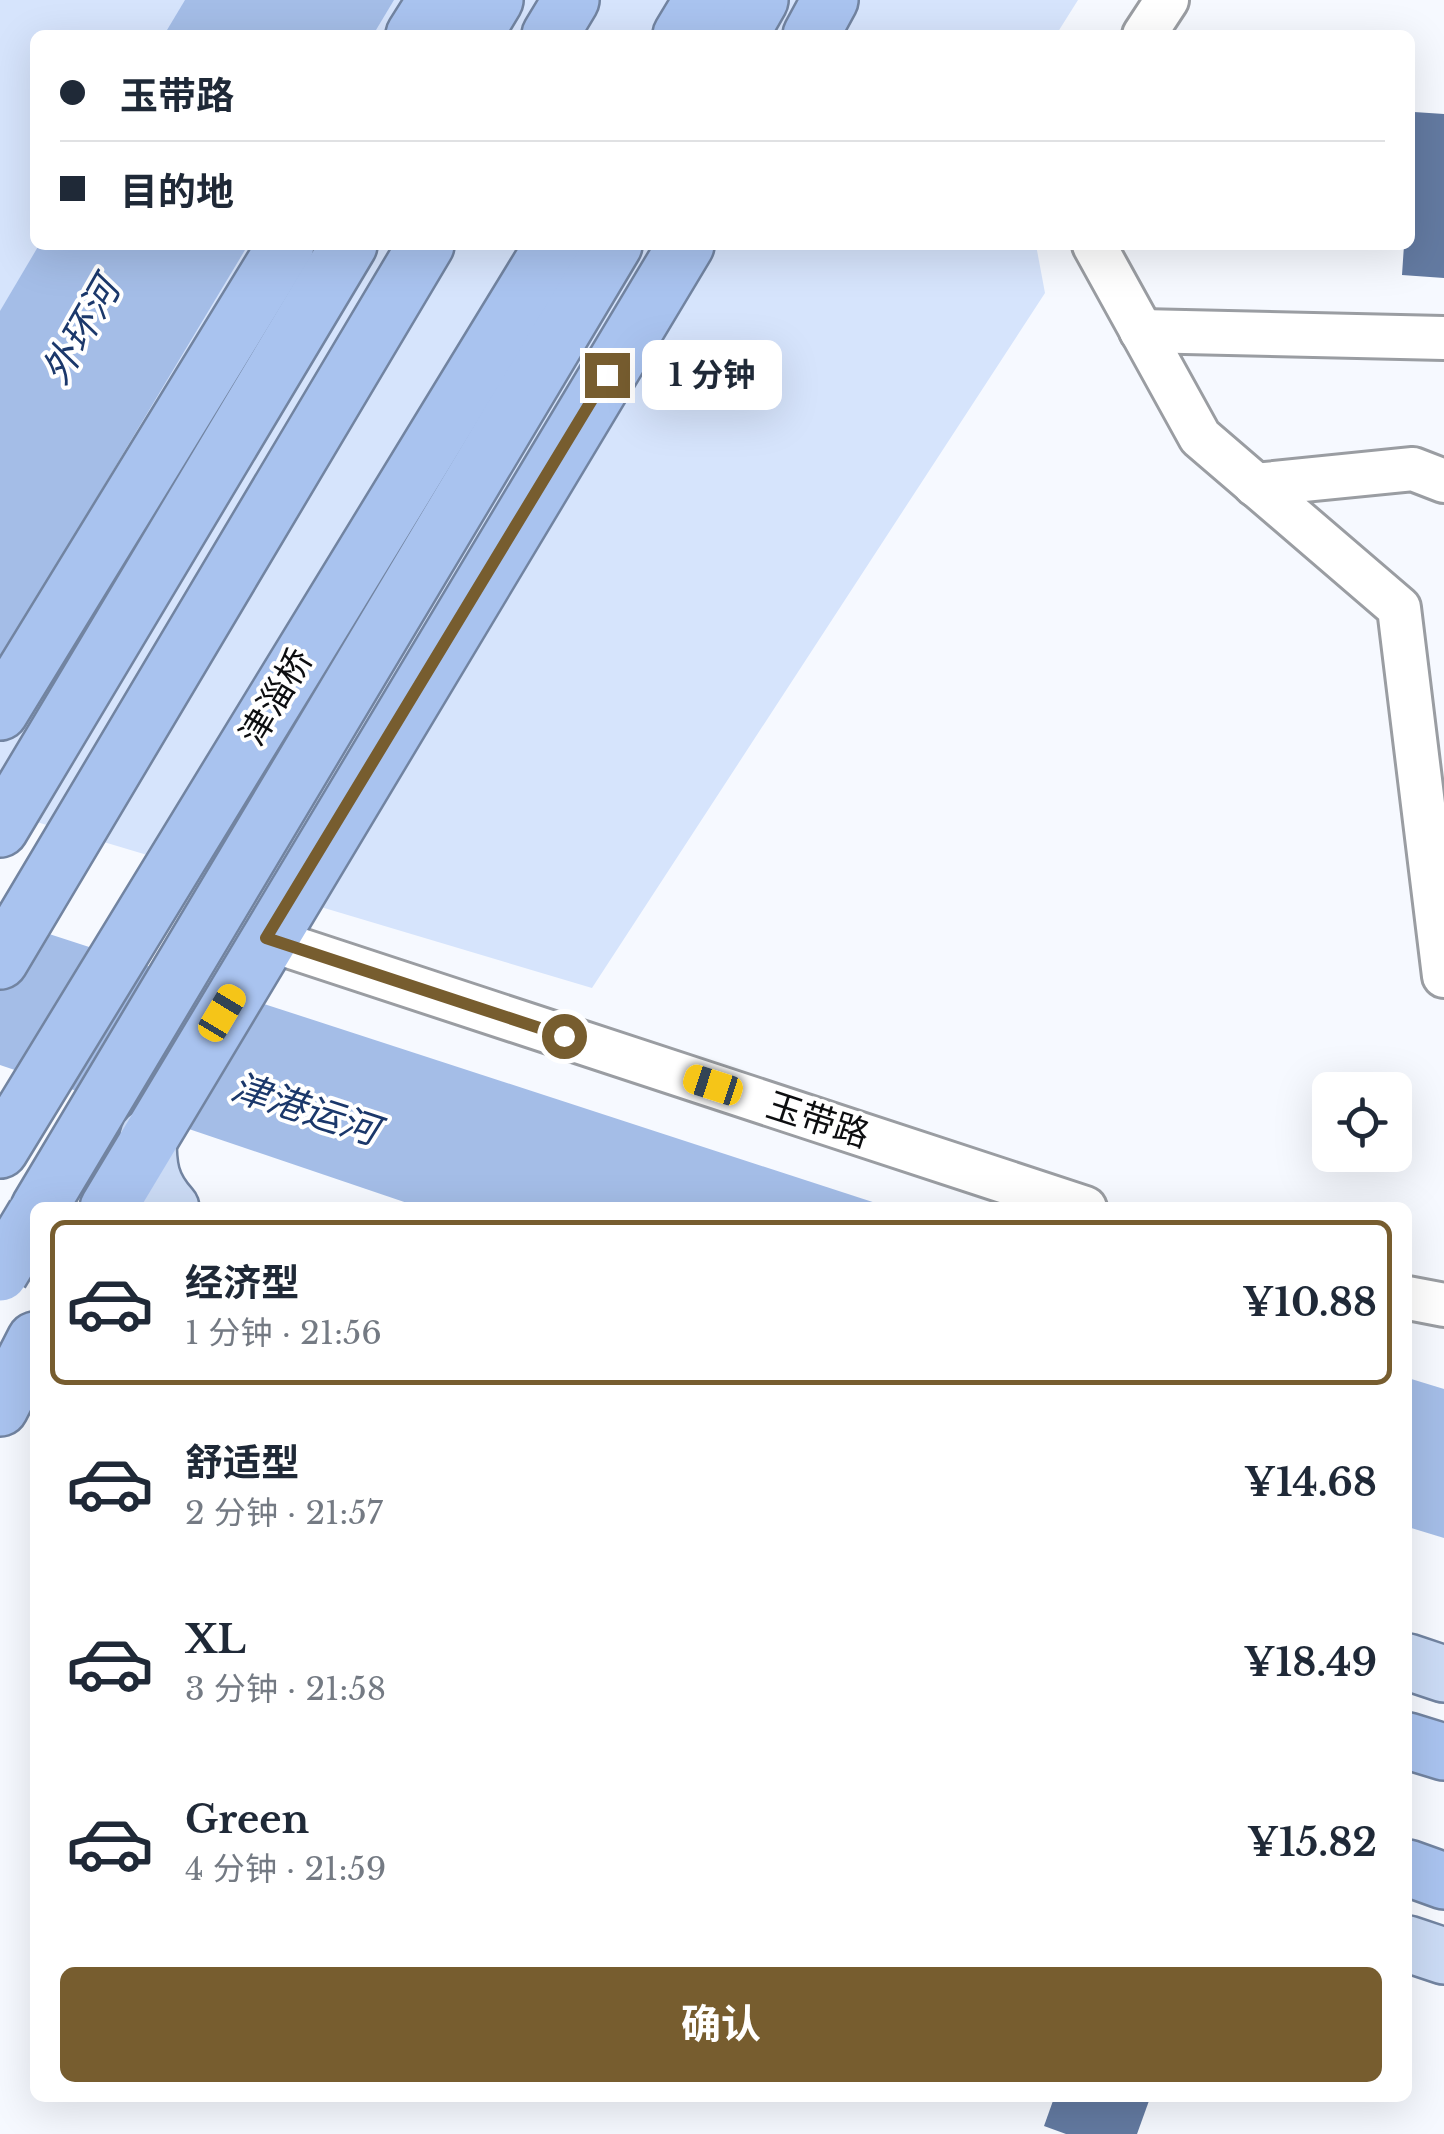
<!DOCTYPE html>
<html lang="zh">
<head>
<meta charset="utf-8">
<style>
  :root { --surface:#fff; --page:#f6f6f7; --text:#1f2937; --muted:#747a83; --line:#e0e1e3; --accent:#775d2f }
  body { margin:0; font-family:"Libre Baskerville","Noto Sans SC",serif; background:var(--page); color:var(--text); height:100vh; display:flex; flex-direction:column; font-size:38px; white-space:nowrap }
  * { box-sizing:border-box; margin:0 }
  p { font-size:32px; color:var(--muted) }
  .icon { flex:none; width:55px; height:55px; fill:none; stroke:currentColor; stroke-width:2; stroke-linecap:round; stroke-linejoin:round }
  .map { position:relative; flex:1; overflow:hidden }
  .sheet { position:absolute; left:30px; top:1202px; width:1382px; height:900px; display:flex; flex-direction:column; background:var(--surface); border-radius:15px; box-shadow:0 10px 40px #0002 }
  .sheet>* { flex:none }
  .banner { position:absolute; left:30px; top:30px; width:1385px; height:220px; border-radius:15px; box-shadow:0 10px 40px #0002; display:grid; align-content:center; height:220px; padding:0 30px; background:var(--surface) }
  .controls { position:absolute; left:1312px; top:1072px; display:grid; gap:20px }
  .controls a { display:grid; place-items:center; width:100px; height:100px; border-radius:15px; background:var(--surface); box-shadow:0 10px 40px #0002; font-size:50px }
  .end { position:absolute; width:45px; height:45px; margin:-22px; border:12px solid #775d2f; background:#fff; box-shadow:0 0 0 5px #fff }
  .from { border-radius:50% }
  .bubble { position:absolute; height:70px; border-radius:15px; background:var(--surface); box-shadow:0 10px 40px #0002; font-size:32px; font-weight:700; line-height:70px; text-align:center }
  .car { position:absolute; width:30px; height:60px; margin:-30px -15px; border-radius:12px; box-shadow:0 0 8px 2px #0007; background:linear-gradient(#f5c518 24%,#345 0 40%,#f5c518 0 76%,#345 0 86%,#f5c518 0) }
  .banner b { display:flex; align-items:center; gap:35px; height:95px; font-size:38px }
  .banner b+b { border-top:2px solid var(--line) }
  .banner i { width:25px; height:25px; background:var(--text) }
  ul { padding:18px 0 0; list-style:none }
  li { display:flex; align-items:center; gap:30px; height:165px; margin:0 20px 15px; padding:0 10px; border:5px solid transparent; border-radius:15px }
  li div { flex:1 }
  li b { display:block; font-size:38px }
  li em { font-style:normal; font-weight:700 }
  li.on { border-color:var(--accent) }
  li>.icon { width:90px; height:90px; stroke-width:1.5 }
  .primary-button { display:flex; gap:20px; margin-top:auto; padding:20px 30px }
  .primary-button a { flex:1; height:115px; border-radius:15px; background:var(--accent); color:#fff; font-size:40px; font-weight:700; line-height:115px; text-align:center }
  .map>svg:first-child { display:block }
  .green { fill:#d6e4fc }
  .water { fill:#a4bde7 }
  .building { fill:#637aa1 }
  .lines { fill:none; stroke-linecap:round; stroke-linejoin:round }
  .minor-casing { stroke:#9a9da2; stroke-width:48 }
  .major-casing { stroke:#7284a1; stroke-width:60 }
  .highway-casing { stroke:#7284a1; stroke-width:60 }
  .minor { stroke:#fff; stroke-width:42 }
  .major { stroke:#cbdbf5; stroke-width:55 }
  .highway { stroke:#a9c3ef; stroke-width:55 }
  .highway-bridge-casing { stroke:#7284a1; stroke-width:60; stroke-linecap:butt }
  .highway-bridge { stroke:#a9c3ef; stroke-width:55 }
  .route { stroke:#775d2f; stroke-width:12 }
  .labels { text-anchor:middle; stroke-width:8; stroke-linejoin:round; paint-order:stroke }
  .street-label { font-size:35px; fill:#0d0e10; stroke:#fff }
  .water-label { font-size:38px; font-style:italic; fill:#1b386b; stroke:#fff }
</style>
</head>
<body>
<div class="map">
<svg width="1444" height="2134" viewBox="0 0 1444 2134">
  <rect width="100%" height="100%" fill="#f6f9ff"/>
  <polygon class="green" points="0,0 1078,0 1056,35 35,35 35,245 1036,245 1045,293 592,988 0,811"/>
  <g class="water">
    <polygon points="185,0 394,0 373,35 164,35"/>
    <polygon points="39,245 248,245 0,659 0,311"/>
    <polygon points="0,918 888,1207 419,1207 0,1065"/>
    <polygon points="1408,1378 1444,1389 1444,1538 1408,1527"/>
  </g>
  <g class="building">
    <polygon points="1414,112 1444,114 1444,278 1402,275 1404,245 1410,245"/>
    <polygon points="1054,2098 1150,2098 1137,2134 1066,2134 1044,2126"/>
  </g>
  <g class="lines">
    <g class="minor-casing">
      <g id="minor">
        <polyline points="1144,35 1167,0"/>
        <polyline points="1094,245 1200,437 1399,608 1444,976"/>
        <polyline points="1141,331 1444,338"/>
        <polyline points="1255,485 1413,469 1444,481"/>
        <polyline points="267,939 1085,1208"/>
        <polyline points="1408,1298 1444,1305"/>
      </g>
    </g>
    <g class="major-casing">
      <g id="major">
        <path d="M148,1137C148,1167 150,1185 171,1208"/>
        <polyline points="1408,1662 1444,1674"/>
        <polyline points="1408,1944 1444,1956"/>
      </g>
    </g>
    <g class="highway-casing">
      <g id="highway">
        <polyline points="414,35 436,0"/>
        <polyline points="474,35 495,0"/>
        <polyline points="550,35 571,0"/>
        <polyline points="681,35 702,0"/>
        <polyline points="740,35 760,0"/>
        <polyline points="811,35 830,0"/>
        <polyline points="0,712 286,245"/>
        <polyline points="0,829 349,245"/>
        <polyline points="0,961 426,245"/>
        <polyline points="0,1150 553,245"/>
        <polyline points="39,1208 614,245"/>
        <polyline points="108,1208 686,245"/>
        <polyline points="0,1408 35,1340"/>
        <polyline points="1408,1741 1444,1752"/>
        <polyline points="1408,1868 1444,1881"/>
      </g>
    </g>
    <use href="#minor" class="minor"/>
    <use href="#major" class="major"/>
    <use href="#highway" class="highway"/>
    <g class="highway-bridge-casing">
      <polyline id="highway-bridge" points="0,1273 35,1215"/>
    </g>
    <use href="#highway-bridge" class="highway-bridge"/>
  </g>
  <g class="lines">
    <polyline class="route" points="564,1036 266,938 607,375"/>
  </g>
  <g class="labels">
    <g class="street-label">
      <text transform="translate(276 697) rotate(-59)" y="12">津淄桥</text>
      <text transform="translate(818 1120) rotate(18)" y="12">玉带路</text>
    </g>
    <g class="water-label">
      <text transform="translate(81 331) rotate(-60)" y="13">外环河</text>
      <text transform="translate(305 1109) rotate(18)" y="13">津港运河</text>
    </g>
  </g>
</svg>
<div class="controls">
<a><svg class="icon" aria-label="locate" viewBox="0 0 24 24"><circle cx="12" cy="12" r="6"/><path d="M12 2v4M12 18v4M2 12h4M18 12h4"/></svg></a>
</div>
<i class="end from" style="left:564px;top:1036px"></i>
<i class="end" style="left:607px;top:375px"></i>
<div class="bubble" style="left:642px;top:340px;width:140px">1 分钟</div>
<i class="car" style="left:222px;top:1013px;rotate:31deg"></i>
<i class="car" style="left:713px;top:1085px;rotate:288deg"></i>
<div class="banner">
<b><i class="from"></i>玉带路</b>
<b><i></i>目的地</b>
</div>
<section class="sheet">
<ul>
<li class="on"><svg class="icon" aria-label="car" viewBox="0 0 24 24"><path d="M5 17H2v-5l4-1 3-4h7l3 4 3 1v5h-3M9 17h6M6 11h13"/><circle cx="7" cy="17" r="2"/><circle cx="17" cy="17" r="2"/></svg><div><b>经济型</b><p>1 分钟 · 21:56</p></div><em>¥10.88</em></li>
<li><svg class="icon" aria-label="car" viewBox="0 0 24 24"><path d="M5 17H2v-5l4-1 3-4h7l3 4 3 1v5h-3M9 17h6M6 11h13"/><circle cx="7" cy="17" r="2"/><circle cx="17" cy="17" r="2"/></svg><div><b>舒适型</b><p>2 分钟 · 21:57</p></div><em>¥14.68</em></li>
<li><svg class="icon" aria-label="car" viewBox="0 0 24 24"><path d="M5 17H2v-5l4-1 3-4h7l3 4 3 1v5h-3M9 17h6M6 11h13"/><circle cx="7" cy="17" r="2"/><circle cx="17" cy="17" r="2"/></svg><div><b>XL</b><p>3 分钟 · 21:58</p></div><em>¥18.49</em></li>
<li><svg class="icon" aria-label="car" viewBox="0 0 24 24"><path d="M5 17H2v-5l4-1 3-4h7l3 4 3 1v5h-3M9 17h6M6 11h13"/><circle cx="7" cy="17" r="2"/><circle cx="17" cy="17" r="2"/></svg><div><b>Green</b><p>4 分钟 · 21:59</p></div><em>¥15.82</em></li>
</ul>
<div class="primary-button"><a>确认</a></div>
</section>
</div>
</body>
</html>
